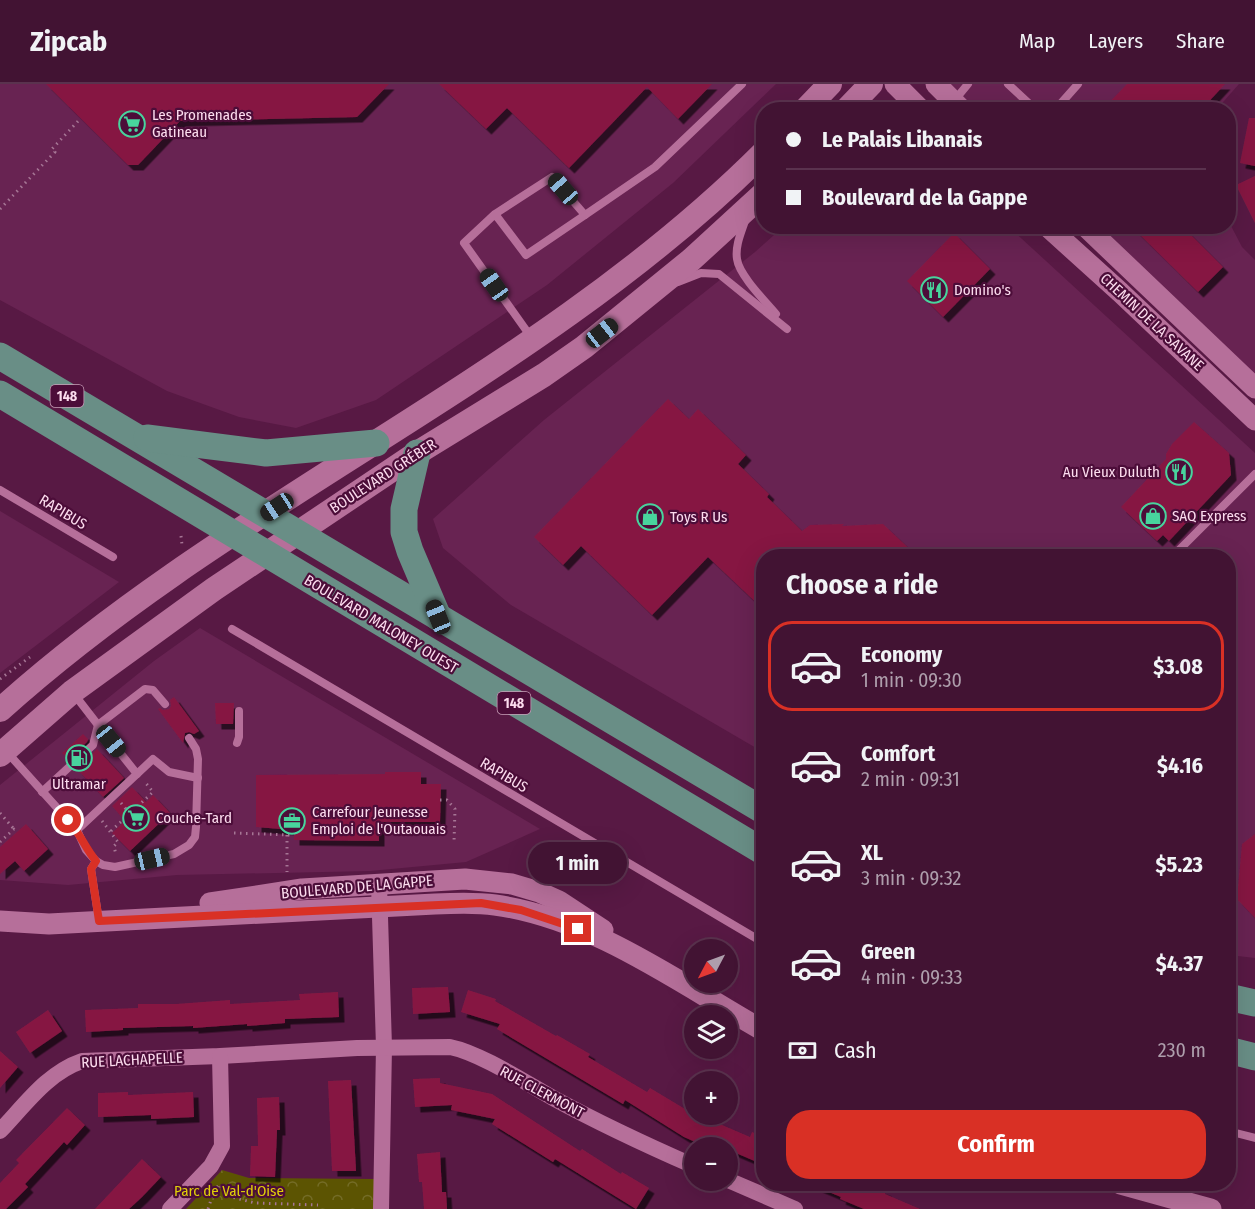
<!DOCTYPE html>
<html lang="en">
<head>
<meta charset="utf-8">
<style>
  :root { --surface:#421333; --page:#491c3b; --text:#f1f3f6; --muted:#ae9eac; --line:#5a324e; --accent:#d93025 }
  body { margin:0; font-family:"Fira Sans Condensed",sans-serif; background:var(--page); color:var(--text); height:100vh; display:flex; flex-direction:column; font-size:22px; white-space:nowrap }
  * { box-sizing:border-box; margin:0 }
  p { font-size:20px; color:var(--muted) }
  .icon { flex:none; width:33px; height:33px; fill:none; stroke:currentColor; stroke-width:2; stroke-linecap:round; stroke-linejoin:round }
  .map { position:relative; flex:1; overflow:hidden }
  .side { position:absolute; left:756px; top:465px; width:480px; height:642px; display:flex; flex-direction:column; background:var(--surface); border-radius:24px; box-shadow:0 6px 24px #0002,0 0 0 2px var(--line) }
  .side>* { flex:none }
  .top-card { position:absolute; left:756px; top:18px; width:480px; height:132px; border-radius:24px; box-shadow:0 6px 24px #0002,0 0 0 2px var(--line); display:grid; align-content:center; height:132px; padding:0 30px; background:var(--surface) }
  .needle { width:39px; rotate:229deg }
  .buttons { position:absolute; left:684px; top:855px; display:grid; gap:12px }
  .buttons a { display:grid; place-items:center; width:54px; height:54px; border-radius:50%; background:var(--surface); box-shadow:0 6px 24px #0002,0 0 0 2px var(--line); font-size:30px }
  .end { position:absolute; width:27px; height:27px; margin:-14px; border:8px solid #d93025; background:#fff; box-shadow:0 0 0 3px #fff }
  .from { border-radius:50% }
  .bubble { position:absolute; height:42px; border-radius:21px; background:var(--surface); box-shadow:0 6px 24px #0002,0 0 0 2px var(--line); font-size:20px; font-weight:700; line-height:42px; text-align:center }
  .car { position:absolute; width:18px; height:36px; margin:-18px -9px; border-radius:8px; box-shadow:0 0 4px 2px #0007; background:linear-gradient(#222 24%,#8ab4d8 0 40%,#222 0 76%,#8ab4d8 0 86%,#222 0) }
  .top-card b { display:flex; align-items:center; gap:21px; height:57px; font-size:22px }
  .top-card b+b { border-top:2px solid var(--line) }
  .top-card i { width:15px; height:15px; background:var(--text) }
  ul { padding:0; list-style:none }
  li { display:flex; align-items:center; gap:18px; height:90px; margin:0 12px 9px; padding:0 18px; border:3px solid transparent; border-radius:24px }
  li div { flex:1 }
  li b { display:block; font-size:22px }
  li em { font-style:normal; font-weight:700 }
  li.on { border-color:var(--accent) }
  li>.icon { width:54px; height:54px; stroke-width:1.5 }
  h2 { padding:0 30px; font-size:27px; line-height:72px }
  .pay { display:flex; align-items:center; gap:15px; height:66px; padding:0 30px; font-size:22px }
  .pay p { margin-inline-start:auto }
  .button { display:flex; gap:12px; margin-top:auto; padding:12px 30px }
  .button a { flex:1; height:69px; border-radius:24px; background:var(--accent); color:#fff; font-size:24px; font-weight:700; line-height:69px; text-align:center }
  header { display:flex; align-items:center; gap:36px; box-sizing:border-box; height:84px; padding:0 30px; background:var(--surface); border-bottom:2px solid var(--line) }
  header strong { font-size:28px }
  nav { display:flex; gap:33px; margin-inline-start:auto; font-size:21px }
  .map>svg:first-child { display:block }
  .built { fill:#682352 }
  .park { fill:url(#park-crowns) }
  .building { fill:#861943; filter:url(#shadow) }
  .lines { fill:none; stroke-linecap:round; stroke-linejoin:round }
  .path { stroke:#a67695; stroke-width:3; stroke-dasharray:1.5 4.5; stroke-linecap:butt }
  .service { stroke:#b66f9a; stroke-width:8 }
  .minor { stroke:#b66f9a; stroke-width:16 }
  .tertiary { stroke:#b66f9a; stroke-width:21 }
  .secondary { stroke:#b66f9a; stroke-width:24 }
  .primary { stroke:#698e86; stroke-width:27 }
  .route { stroke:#d93025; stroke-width:8 }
  .labels { text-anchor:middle; stroke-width:4.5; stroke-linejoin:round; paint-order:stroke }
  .shield { fill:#4c0d39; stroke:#c79eb8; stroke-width:1.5 }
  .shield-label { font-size:14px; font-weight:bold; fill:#fcdcee }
  .poi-label { font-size:15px; fill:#fcdcee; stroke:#4c0d39; text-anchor:start }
  .street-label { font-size:15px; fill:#fcdcee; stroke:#4c0d39 }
  .park-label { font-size:15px; fill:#e0cf09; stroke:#4c0d39 }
</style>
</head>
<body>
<header>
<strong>Zipcab</strong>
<nav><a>Map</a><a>Layers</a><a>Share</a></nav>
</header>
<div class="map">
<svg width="1255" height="1125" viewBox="0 0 1255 1125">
  <defs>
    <pattern id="park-crowns" width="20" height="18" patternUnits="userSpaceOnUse" patternTransform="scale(1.5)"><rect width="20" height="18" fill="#5c5402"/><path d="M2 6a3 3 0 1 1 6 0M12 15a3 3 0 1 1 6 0" fill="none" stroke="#746c27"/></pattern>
    <filter id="shadow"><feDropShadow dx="5.5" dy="5.5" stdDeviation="0" flood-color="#0009"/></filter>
  </defs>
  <rect width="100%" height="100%" fill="#581944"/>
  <g class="built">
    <polygon points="0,0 776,0 673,99 547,201 376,316 296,344 239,333 167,307 0,216"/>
    <polygon points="936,0 1239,0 1216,26 962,25"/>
    <polygon points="1229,138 1242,163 1255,176 1255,304 1085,143 1228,142"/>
    <polygon points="783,143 1009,143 1255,369 1255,874 1229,871 1228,472 764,472 763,668 511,521 443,464 433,435 544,336 755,168"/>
    <polygon points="0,427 119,498 0,589"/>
    <polygon points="200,544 540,745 466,778 370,787 177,791 68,801 0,796 0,701 154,577"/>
  </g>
  <polygon class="park" points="222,1086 249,1094 374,1095 375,1125 186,1125"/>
  <g class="building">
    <polygon points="46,0 389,0 357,33 180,37 138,81 128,81"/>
    <polygon points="439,0 712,0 678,35 647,3 569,84 507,24 486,45"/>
    <polygon points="1127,0 1225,0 1201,26 1102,26"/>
    <polygon points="1249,34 1255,34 1255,82 1240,79"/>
    <polygon points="1255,92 1255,139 1236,101"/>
    <polygon points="1131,142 1182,142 1223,183 1198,208"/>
    <polygon points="954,149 990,185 943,233 907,197"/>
    <polygon points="668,315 689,335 698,325 746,371 738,380 769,410 767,413 802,447 810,441 844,440 842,442 883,440 917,472 764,472 764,526 708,473 652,531 581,462 563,481 534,453"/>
    <polygon points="1194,338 1229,369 1231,391 1169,457 1163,451 1157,457 1121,423 1166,375 1166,370 1172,360"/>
    <polygon points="174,613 199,647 194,650 189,648 185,649 183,659 158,625 160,624 163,626 169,625 171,622 170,616"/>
    <polygon points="215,619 234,619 233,640 216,640"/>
    <polygon points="83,650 88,655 87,658 68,675 62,669"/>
    <polygon points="97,665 124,694 103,713 77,685"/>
    <polygon points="385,688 421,688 421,700 441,700 440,738 379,738 379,757 294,756 294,746 256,743 256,691 385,690"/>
    <polygon points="132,703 146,718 153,711 170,729 130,767 112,749 125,737 112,722"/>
    <polygon points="26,740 48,765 24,787 15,777 0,790 0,763"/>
    <polygon points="1255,750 1255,834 1237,815 1242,760"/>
    <polygon points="448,903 450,928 413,930 412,904"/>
    <polygon points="468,906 496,915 495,917 556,952 557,951 590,970 588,973 647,1008 650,1004 700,1034 701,1032 750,1053 752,1048 764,1053 764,1081 729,1066 728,1069 728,1064 709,1064 684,1053 625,1016 623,1020 497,945 500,940 461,928"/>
    <polygon points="338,908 339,933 285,935 285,939 247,942 247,940 193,944 193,942 123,944 123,946 86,948 85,926 138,924 138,920 176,920 230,916 230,920 300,916 299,910"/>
    <polygon points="48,926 62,947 30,969 16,948"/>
    <polygon points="0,967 18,983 0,1004"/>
    <polygon points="440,994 440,999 492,1010 580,1067 582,1065 621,1090 622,1088 649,1104 636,1125 555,1075 553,1078 492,1040 495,1035 451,1026 452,1021 415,1023 413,995"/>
    <polygon points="351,996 356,1087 332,1087 328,997"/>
    <polygon points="128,1008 128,1011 193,1008 194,1033 151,1035 151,1031 98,1033 98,1009"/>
    <polygon points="279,1013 280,1046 277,1046 275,1093 250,1092 251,1062 258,1062 257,1014"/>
    <polygon points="67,1024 85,1041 67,1061 64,1058 25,1100 28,1103 6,1125 0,1125 0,1099 19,1079 16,1076"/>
    <polygon points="440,1068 442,1108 446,1108 447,1125 424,1125 422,1098 419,1098 417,1070"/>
    <polygon points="142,1075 161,1093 142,1113 129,1125 95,1125"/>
    <polygon points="810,1100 866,1100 886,1107 885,1110 920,1125 864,1125 840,1115 841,1113"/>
  </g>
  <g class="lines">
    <g class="path">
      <polyline points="0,125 55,68 52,65 81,34"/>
      <polyline points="181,452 182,461"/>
      <polyline points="0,595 30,573"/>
      <polyline points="440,716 447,716 455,725 454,758"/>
      <polyline points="121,719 131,731"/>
      <polyline points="0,729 14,745"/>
      <polyline points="102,737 118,758 114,762 116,771"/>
      <polyline points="111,747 153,708 145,698"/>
      <polyline points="234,749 291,751 290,746"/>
      <polyline points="287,751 287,788"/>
      <polyline points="0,758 14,745 17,748"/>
      <polyline points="220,1102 232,1113 255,1119 318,1121"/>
      <polyline points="208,1125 214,1107 219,1101"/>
    </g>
    <g class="service">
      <polyline points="1008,0 1036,26"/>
      <polyline points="954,17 968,0"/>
      <polyline points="1055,26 1078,0"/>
      <polyline points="495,130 526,171 585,131 552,93 495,130 464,159 531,253"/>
      <polyline points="585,131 655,83 742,0"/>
      <path d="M745,137C741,149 735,162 737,175C739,191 765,217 776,230"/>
      <polyline points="678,198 701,189 719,190 787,245"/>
      <polyline points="0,406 113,473"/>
      <polyline points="1173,472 1255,390"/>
      <polyline points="232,545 764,859"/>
      <polyline points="74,610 98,641 145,605 153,606 165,620"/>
      <polyline points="98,641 137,690"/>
      <polyline points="237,659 239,653 239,627"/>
      <polyline points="6,667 77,746 86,766 96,777 103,781 115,783 174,770 189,761 195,753 196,743 198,675 196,665 189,654"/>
      <polyline points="42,708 93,661 98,641"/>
      <polyline points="77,746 153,675 169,688 198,694"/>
      <polyline points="96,777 91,785 99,837"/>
      <polyline points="1228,1047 1255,1054"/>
    </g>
    <g class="minor">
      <polyline points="379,800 384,963 381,1125"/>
      <path d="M0,1047C25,1021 47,989 82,977L220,972L357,964L450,963C480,969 526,999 553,1014C599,1039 646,1061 694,1082"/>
      <polyline points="728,1096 795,1125"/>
      <polyline points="170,1125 211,1082 222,1062 220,972"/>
    </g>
    <g class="tertiary">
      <polyline points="895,0 921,26"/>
      <polyline points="936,0 962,26"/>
      <polyline points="1047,142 1120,208 1255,336"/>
      <polyline points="1085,142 1255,304"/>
      <polyline points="210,819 302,805 465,795 512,800 539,808 559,817 603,846"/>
      <path d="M0,837L49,840L435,820C455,819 475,818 495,821C594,835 679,899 764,947"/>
      <polyline points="1120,1100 1211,1125"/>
    </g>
    <g class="secondary">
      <polyline points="805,26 830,0"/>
      <polyline points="846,26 871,0"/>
      <path d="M0,626C235,414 539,293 764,68"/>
      <polyline points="0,671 72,608 214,505 417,369 544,291 584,263 691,176 764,109"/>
    </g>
    <g class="primary">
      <polyline points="0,272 764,727"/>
      <polyline points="0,310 764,768"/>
      <polyline points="147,354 266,369 376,359"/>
      <polyline points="417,369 404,425 404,448 410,467 438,533"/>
      <polyline points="1228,913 1255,919"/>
      <polyline points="1228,966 1255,973"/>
    </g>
  </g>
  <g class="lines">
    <path class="route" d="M68,736C80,749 85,764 96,777L91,785L99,837L481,819L521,826L578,845"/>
  </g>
  <defs>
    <g id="supermarket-ring" transform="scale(1.35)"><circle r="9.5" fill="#4c0d39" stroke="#48d49d" stroke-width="1.5"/><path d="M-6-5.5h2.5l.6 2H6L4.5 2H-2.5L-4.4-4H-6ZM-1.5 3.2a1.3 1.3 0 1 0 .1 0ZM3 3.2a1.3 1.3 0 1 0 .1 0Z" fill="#48d49d"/></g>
    <g id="restaurant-ring" transform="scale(1.35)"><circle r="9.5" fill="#4c0d39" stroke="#48d49d" stroke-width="1.5"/><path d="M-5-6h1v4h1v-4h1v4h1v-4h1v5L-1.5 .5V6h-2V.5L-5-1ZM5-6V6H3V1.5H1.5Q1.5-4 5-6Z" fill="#48d49d"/></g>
    <g id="shop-ring" transform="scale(1.35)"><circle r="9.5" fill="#4c0d39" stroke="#48d49d" stroke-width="1.5"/><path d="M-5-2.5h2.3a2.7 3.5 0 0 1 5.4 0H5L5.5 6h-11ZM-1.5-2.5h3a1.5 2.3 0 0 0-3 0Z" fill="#48d49d"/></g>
    <g id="fuel-ring" transform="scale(1.35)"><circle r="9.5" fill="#4c0d39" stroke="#48d49d" stroke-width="1.5"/><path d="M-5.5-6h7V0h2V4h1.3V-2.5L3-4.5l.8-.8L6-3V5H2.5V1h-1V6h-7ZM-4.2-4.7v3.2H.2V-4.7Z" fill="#48d49d"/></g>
    <g id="office-ring" transform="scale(1.35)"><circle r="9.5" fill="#4c0d39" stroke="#48d49d" stroke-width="1.5"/><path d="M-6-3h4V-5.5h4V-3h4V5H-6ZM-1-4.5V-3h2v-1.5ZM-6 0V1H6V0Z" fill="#48d49d"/></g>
  </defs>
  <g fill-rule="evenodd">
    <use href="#supermarket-ring" x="132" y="40"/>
    <use href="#restaurant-ring" x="934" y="206"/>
    <use href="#restaurant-ring" x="1179" y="388"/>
    <use href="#shop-ring" x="1153" y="432"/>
    <use href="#shop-ring" x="650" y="433"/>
    <use href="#fuel-ring" x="79" y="674"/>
    <use href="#supermarket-ring" x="136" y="734"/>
    <use href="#office-ring" x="292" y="737"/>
  </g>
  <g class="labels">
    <g class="shield">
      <rect x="50.5" y="301" width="33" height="22" rx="4.5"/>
      <rect x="497.5" y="608" width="33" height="22" rx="4.5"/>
    </g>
    <g class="shield-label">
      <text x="67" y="317">148</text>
      <text x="514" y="624">148</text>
    </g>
    <g class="poi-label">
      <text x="152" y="36">Les Promenades<tspan x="152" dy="17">Gatineau</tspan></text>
      <text x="954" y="211">Domino's</text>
      <text x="1160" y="393" text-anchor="end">Au Vieux Duluth</text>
      <text x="1172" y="437">SAQ Express</text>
      <text x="670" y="438">Toys R Us</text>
      <text x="79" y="705" text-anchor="middle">Ultramar</text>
      <text x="312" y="733">Carrefour Jeunesse<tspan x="312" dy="17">Emploi de l'Outaouais</tspan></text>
      <text x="156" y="739">Couche-Tard</text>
    </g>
    <g class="street-label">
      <text transform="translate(1152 238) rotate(43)" y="5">CHEMIN DE LA SAVANE</text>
      <text transform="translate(383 392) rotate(-33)" y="5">BOULEVARD GRÉBER</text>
      <text transform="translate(63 428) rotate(31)" y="5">RAPIBUS</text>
      <text transform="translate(381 540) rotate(31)" y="5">BOULEVARD MALONEY OUEST</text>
      <text transform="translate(504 691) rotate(31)" y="5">RAPIBUS</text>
      <text transform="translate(357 803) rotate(-5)" y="5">BOULEVARD DE LA GAPPE</text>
      <text transform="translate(132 976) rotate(-3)" y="5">RUE LACHAPELLE</text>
      <text transform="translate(542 1008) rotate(28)" y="5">RUE CLERMONT</text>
    </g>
    <g class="park-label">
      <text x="229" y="1112">Parc de Val-d'Oise</text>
    </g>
  </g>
</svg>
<div class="buttons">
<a><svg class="needle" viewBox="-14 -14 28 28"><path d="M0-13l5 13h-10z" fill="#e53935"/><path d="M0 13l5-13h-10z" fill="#ae9eac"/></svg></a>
<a><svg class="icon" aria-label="layers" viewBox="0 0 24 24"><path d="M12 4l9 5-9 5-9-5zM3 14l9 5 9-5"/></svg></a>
<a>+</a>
<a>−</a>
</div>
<i class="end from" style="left:68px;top:736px"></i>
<i class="end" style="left:578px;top:845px"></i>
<div class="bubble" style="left:528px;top:758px;width:99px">1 min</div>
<i class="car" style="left:563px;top:105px;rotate:319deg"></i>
<i class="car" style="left:494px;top:201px;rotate:325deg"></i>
<i class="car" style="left:602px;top:249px;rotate:52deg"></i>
<i class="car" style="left:277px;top:423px;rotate:237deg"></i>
<i class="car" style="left:438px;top:533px;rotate:338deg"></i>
<i class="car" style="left:111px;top:657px;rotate:141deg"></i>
<i class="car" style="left:152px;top:775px;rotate:77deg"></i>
<div class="top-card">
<b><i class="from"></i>Le Palais Libanais</b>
<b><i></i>Boulevard de la Gappe</b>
</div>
<section class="side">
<h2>Choose a ride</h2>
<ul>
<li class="on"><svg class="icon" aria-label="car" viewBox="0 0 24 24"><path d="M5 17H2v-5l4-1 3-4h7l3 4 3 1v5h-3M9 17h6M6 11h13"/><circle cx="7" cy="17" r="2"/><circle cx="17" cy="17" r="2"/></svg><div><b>Economy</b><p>1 min · 09:30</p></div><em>$3.08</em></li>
<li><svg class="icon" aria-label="car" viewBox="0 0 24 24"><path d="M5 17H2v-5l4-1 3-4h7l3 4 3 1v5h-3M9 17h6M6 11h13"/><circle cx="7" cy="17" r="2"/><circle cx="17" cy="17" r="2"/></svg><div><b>Comfort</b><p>2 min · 09:31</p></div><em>$4.16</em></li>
<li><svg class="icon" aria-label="car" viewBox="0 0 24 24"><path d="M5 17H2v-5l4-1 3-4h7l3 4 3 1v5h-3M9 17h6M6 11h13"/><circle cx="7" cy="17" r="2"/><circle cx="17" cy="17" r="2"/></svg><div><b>XL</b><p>3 min · 09:32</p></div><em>$5.23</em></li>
<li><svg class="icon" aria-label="car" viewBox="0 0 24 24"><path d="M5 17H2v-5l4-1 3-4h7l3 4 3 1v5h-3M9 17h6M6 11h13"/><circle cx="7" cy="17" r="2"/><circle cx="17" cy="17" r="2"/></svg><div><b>Green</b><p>4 min · 09:33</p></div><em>$4.37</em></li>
</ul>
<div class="pay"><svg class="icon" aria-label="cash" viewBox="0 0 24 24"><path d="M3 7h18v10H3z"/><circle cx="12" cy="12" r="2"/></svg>Cash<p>230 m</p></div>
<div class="button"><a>Confirm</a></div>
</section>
</div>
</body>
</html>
